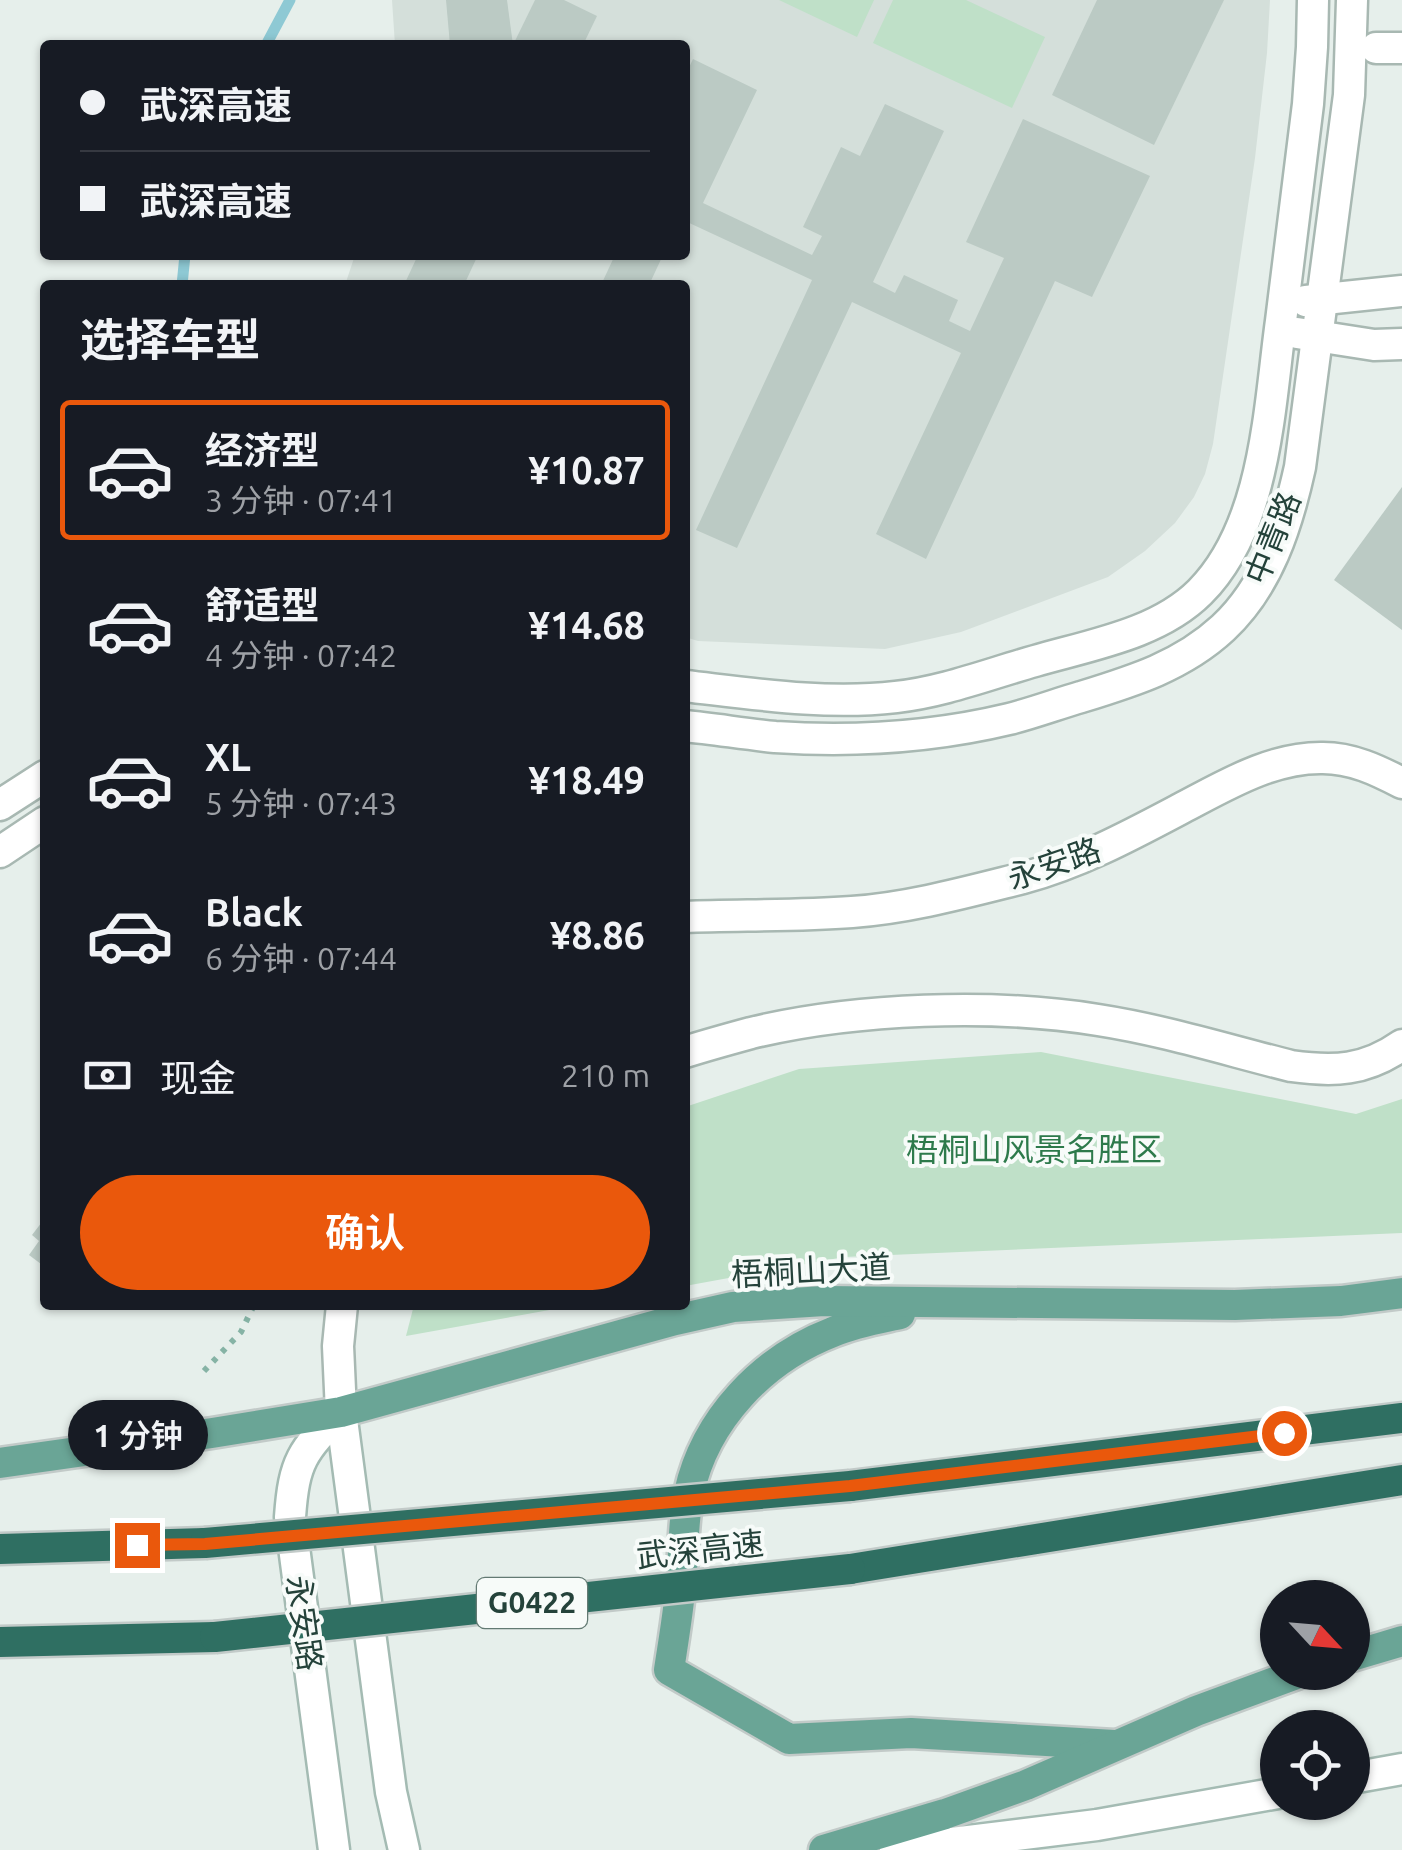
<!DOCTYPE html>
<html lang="zh">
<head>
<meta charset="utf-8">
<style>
  :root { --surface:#171b24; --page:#242831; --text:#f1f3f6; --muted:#9ea1a6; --line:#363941; --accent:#ea580c }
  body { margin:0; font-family:Ubuntu,"Noto Sans SC",sans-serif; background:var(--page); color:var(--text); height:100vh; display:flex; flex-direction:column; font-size:38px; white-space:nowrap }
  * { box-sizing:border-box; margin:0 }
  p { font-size:32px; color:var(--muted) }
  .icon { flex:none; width:55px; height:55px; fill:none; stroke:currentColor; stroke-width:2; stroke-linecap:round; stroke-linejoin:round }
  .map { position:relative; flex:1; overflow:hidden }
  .sheet { position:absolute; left:40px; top:280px; width:650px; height:1030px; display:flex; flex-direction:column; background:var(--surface); border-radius:10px; box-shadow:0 2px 8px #0004 }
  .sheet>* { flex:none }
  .hud { position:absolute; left:40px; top:40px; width:650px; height:220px; border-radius:10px; box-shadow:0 2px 8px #0004; display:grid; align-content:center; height:220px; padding:0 40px; background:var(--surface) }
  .needle { width:65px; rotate:116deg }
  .fabs { position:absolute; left:1260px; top:1580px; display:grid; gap:20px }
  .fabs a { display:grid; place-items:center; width:110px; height:110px; border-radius:50%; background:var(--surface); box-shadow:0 2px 8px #0004; font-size:50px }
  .end { position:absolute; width:45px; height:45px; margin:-22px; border:12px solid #ea580c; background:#fff; box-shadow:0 0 0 5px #fff }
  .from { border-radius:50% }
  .bubble { position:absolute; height:70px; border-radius:35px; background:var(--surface); box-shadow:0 2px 8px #0004; font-size:32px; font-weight:600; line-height:70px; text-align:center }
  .hud b { display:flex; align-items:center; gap:35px; height:95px; font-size:38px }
  .hud b+b { border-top:2px solid var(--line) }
  .hud i { width:25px; height:25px; background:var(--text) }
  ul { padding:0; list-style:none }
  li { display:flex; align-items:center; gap:30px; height:140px; margin:0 20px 15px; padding:0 20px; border:5px solid transparent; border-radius:10px }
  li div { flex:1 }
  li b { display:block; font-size:38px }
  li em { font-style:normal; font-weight:600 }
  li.current { border-color:var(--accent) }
  li>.icon { width:90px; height:90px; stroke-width:1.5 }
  h2 { padding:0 40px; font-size:45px; line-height:120px }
  .pay { display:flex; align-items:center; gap:25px; height:110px; padding:0 40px; font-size:38px }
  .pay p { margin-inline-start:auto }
  .cta { display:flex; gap:20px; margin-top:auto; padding:20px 40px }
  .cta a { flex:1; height:115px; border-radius:60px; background:var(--accent); color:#fff; font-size:40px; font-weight:600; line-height:115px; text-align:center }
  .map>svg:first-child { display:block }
  .built { fill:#d4dfda }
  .green { fill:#bfe0c8 }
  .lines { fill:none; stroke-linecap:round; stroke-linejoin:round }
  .stream { stroke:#8ec9d4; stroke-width:11 }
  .building { fill:#bbcac4 }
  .street-casing { stroke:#a8b8b2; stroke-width:35 }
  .secondary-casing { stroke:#a4bbb3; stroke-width:35 }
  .primary-casing { stroke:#c2cac8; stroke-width:35 }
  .highway-casing { stroke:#c2cac8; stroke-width:35 }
  .path { stroke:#86b3a5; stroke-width:6; stroke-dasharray:5 8; stroke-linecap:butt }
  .street { stroke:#fff; stroke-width:30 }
  .secondary { stroke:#fff; stroke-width:30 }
  .primary { stroke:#6aa596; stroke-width:30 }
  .highway { stroke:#2f6f62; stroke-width:30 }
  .highway-bridge-casing { stroke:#c2cac8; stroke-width:35; stroke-linecap:butt }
  .highway-bridge { stroke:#2f6f62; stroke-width:30 }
  .route { stroke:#ea580c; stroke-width:12 }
  .labels { text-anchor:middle; stroke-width:8; stroke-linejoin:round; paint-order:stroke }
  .shield { fill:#f7fbf9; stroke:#637a73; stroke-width:2.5 }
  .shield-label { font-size:30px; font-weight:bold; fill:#24423a }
  .street-label { font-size:32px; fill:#24423a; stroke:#f7fbf9 }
  .park-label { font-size:32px; fill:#2d7a4b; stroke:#f7fbf9 }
</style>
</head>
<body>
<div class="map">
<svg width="1402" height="1850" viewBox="0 0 1402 1850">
  <rect width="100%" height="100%" fill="#e6efeb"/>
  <polygon class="built" points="392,0 1270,0 1267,53 1255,158 1213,444 1205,474 1194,497 1175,523 1145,551 1108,577 961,632 885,649 698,641 685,637 685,285 345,285 355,255 685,255 685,45 395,45"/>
  <g class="green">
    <polygon points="779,0 874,0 857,37"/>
    <polygon points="893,0 966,0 1045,37 1012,108 873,43"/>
    <polygon points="1041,1052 1356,1114 1402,1099 1402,1233 844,1257 685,1286 685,1107 799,1069"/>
    <polygon points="414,1305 577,1305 406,1336"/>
  </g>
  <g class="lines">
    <g class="stream">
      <polyline points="266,45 290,0"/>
      <polyline points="182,285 185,255"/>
    </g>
  </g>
  <g class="building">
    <polygon points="446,0 507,0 513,45 450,45"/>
    <polygon points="535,0 564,0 597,16 583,45 513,45"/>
    <polygon points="1097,0 1224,0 1154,145 1052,95"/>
    <polygon points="693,59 757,90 703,203 812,255 822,236 803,227 841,147 860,156 885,104 944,131 873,282 895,293 904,275 958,300 949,321 970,331 1004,258 966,242 1023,119 1150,176 1092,297 1055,281 926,559 876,534 961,353 852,302 737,548 696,530 812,280 685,221 685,76"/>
    <polygon points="418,255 478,255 464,285 404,285"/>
    <polygon points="615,255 663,255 649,285 601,285"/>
    <polygon points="1402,487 1402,630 1334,580"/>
    <polygon points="45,1218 45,1267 29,1255 39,1241 32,1235"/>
  </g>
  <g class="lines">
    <g class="street-casing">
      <g id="street">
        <polyline points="1376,48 1402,48"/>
        <polyline points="1306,301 1402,291"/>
        <polyline points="1297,333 1374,345 1402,344"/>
        <path d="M685,686C755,694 825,705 896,697C943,692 989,674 1035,661C1090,645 1158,634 1200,592C1266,526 1269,408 1281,321C1290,249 1299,176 1308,104L1312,47L1313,0"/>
        <path d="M685,726C715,729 745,734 775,737C852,742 934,737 1009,719C1033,713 1057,704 1081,697C1133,681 1182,666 1223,628C1268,586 1287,526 1300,467L1349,95L1352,0"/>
        <polyline points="0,805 45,776"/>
        <polyline points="0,852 45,822"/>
        <path d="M685,917C740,915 796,916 852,912C909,908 967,892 1023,878C1079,863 1131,835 1182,808C1226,785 1272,757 1323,758C1352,758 1377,770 1402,783"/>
        <path d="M685,1052C707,1045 729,1039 751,1033C855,1008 993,1003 1098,1020C1163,1030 1227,1050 1291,1066C1334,1072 1365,1071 1402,1045"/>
        <polyline points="341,1412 338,1346 342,1305"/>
      </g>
    </g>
    <g class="secondary-casing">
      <g id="secondary">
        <polyline points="341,1412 391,1792 404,1850"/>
        <polyline points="1352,1778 1402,1769"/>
        <path d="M334,1850L290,1517C294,1461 302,1451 341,1412"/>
        <polyline points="895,1850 1097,1825 1278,1793"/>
      </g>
    </g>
    <g class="primary-casing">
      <g id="primary">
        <path d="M900,1314C877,1319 854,1323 833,1332C763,1359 705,1419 689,1493C683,1521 684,1542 682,1570C680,1603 674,1637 669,1670L789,1739L911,1733L1114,1745"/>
        <polyline points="0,1463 212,1433 341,1412 675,1320 733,1307 824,1301 1235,1305 1341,1301 1402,1293"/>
        <polyline points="1352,1656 1402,1641"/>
        <polyline points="824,1850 945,1814 1026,1785 1196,1711 1302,1672"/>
      </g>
    </g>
    <g class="highway-casing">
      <g id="highway">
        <polyline points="850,1486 1402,1418"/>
        <polyline points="0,1549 205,1543"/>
        <polyline points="850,1569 1402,1480"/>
        <polyline points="0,1642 215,1637"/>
      </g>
    </g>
    <polyline class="path" points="204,1371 241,1332 254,1305"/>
    <use href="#street" class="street"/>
    <use href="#secondary" class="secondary"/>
    <use href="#primary" class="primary"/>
    <use href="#highway" class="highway"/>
    <g class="highway-bridge-casing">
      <g id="highway-bridge">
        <polyline points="205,1543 850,1486"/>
        <polyline points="215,1637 850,1569"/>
      </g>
    </g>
    <use href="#highway-bridge" class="highway-bridge"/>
  </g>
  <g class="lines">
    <polyline class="route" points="137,1545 205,1544 850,1486 1284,1433"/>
  </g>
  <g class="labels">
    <rect class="shield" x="477" y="1578" width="110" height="50" rx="8"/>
    <g class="shield-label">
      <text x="532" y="1613">G0422</text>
    </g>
    <g class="street-label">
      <text transform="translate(1273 538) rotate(-68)" y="11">中青路</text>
      <text transform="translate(1054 864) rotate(-19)" y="11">永安路</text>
      <text transform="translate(811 1271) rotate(-3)" y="11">梧桐山大道</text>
      <text transform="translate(700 1550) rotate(-6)" y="11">武深高速</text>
      <text transform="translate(304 1623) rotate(82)" y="11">永安路</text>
    </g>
    <g class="park-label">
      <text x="1034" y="1161">梧桐山风景名胜区</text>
    </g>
  </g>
</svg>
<div class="fabs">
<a><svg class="needle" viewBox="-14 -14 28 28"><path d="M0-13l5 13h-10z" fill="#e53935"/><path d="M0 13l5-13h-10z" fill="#9ea1a6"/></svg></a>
<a><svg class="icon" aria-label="locate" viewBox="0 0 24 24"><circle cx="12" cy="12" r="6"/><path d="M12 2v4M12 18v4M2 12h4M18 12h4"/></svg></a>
</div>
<i class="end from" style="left:1284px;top:1433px"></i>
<i class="end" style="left:137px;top:1545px"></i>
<div class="bubble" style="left:68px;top:1400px;width:140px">1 分钟</div>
<div class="hud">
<b><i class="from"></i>武深高速</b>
<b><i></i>武深高速</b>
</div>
<section class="sheet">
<h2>选择车型</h2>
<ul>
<li class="current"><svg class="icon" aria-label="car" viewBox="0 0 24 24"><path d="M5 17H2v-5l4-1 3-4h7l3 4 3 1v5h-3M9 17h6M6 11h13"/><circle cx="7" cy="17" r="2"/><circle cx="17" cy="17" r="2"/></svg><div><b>经济型</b><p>3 分钟 · 07:41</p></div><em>¥10.87</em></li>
<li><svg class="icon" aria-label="car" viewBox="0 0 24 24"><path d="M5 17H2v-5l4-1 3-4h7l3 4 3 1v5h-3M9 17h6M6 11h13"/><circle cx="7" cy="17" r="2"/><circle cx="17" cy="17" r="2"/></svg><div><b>舒适型</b><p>4 分钟 · 07:42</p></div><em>¥14.68</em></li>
<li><svg class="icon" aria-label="car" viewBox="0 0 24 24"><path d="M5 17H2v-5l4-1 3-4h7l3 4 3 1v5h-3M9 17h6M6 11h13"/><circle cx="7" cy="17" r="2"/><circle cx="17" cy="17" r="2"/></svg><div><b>XL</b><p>5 分钟 · 07:43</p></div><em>¥18.49</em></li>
<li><svg class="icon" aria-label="car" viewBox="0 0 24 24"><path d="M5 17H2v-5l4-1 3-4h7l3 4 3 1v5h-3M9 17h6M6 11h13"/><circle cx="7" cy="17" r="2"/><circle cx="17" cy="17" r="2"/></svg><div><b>Black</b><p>6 分钟 · 07:44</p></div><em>¥8.86</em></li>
</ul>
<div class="pay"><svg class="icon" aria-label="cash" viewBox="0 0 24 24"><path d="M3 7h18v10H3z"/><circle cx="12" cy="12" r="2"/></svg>现金<p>210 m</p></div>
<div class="cta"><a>确认</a></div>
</section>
</div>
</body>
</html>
